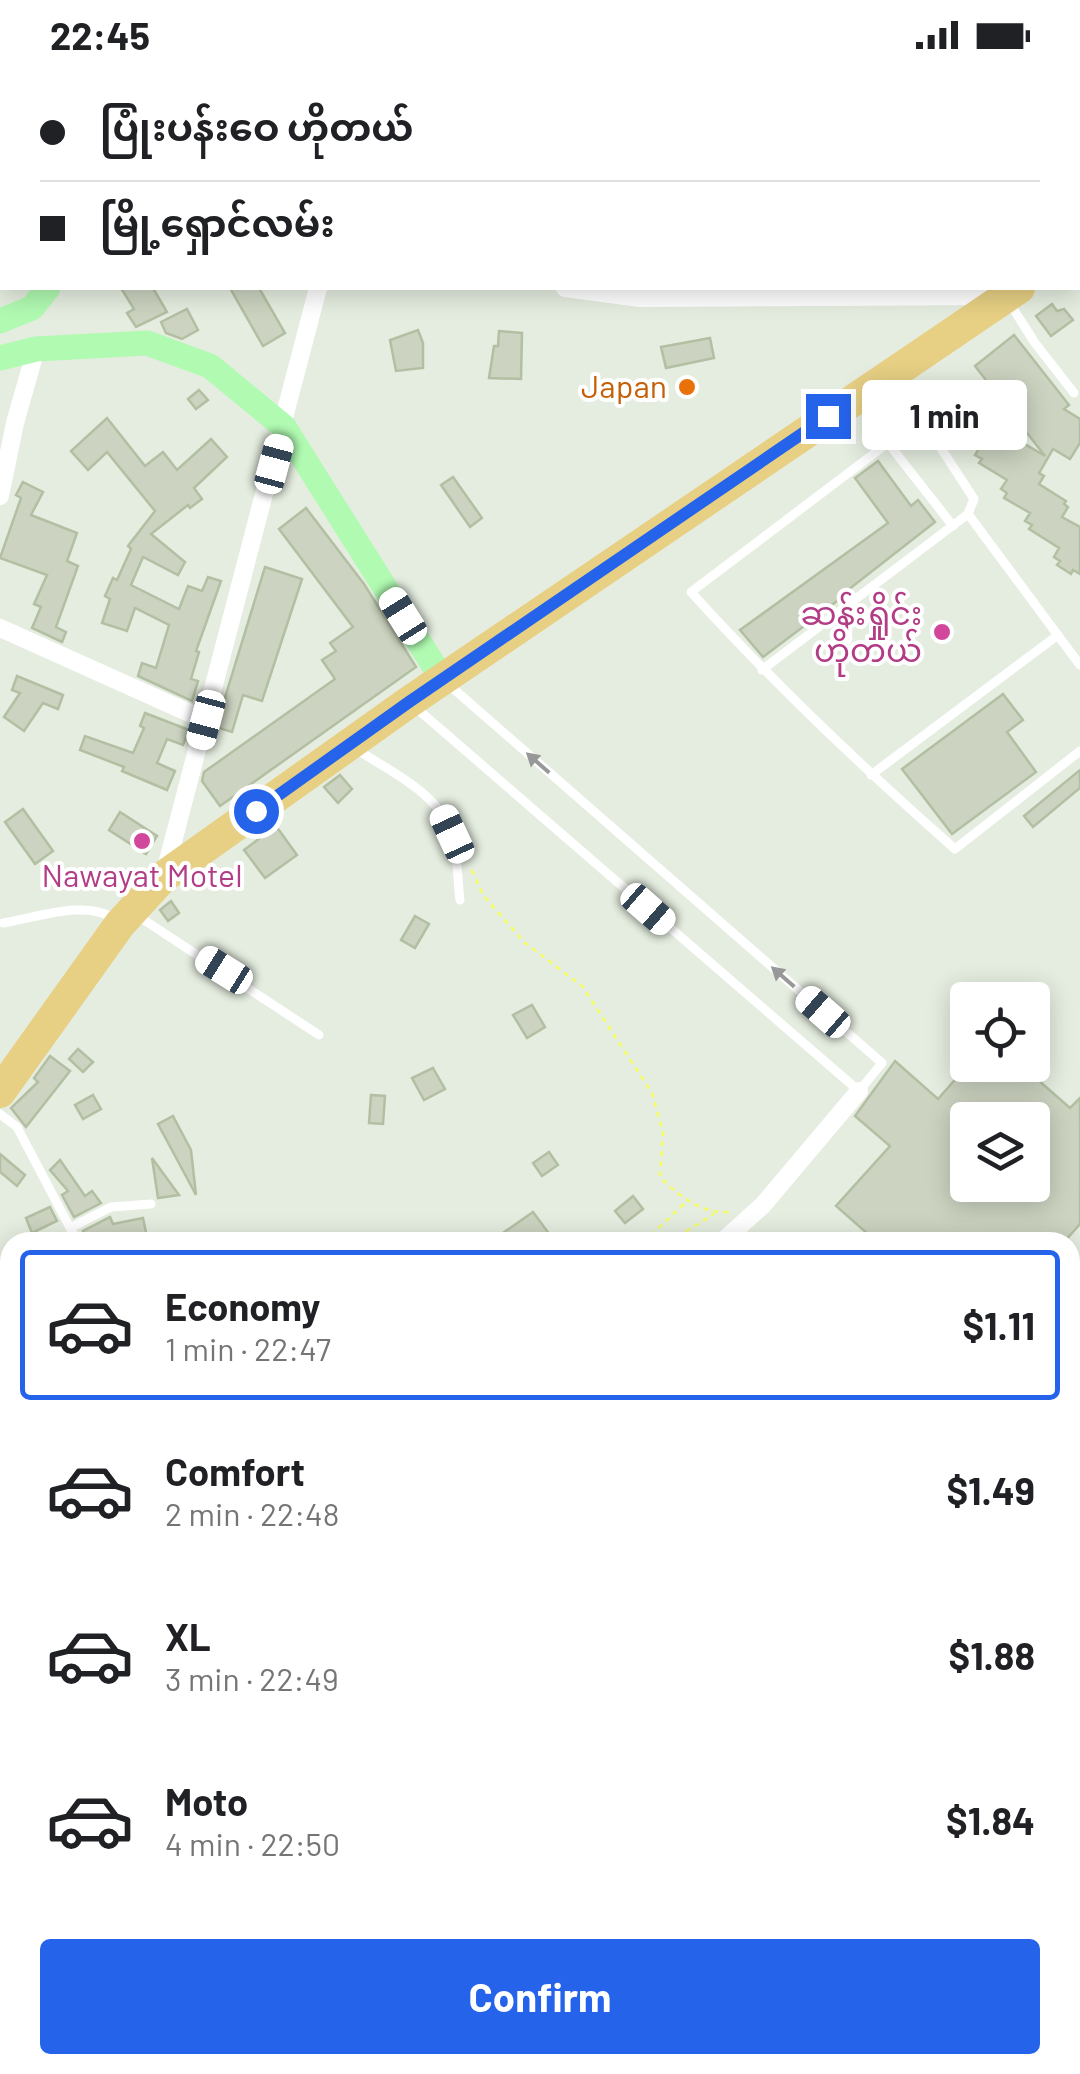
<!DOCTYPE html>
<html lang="en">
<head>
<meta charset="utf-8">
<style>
  :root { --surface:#fff; --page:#f6f6f6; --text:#202124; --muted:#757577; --line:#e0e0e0; --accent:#2563eb }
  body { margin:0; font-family:Barlow,"Noto Sans Myanmar",sans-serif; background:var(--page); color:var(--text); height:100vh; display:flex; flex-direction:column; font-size:38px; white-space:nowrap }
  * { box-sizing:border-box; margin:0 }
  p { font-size:32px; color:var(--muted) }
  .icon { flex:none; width:55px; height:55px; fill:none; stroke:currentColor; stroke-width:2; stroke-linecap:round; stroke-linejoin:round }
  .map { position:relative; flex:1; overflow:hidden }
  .details { position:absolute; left:0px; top:1162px; width:1080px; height:842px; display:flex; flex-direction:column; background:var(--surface); border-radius:30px 30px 0 0; box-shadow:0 5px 25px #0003 }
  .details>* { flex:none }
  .banner { position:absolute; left:0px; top:0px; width:1080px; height:220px; box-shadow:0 5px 25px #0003; display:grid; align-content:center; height:220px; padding:0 40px; background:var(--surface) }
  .controls { position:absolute; left:950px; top:912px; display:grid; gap:20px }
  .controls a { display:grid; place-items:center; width:100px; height:100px; border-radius:10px; background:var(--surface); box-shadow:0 5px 25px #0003; font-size:50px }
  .end { position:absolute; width:45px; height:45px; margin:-22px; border:12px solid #2563eb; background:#fff; box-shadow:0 0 0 5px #fff }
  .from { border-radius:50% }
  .bubble { position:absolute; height:70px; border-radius:10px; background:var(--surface); box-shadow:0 5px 25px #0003; font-size:32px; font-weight:700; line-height:70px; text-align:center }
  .car { position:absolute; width:30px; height:60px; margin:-30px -15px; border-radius:12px; box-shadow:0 0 8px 2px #0007; background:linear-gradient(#fff 24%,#345 0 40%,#fff 0 76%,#345 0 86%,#fff 0) }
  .banner b { display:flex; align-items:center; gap:35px; height:95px; font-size:38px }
  .banner b+b { border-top:2px solid var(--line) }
  .banner i { width:25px; height:25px; background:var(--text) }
  ul { padding:18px 0 0; list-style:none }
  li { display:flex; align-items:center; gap:30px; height:150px; margin:0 20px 15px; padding:0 20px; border:5px solid transparent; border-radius:10px }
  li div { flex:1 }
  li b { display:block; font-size:38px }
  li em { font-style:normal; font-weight:700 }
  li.active { border-color:var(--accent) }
  li>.icon { width:90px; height:90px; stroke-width:1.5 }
  .button { display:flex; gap:20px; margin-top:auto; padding:20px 40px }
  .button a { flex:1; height:115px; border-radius:10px; background:var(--accent); color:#fff; font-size:40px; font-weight:700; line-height:115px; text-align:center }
  .status { display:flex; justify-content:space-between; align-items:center; height:70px; padding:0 50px; background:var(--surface); direction:ltr }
  .status svg { height:28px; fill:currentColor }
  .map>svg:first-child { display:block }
  .forest { fill:#93cdba }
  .building { fill:#ccd3c0; stroke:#b3bfa2; stroke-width:2.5; fill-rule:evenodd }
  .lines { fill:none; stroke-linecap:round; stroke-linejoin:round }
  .path { stroke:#f4fc61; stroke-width:2.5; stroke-dasharray:5 5; stroke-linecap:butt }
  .lane { stroke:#fff; stroke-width:9 }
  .street { stroke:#fff; stroke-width:18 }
  .secondary { stroke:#b0fab1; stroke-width:25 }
  .highway { stroke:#e7d084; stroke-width:32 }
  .rail-casing { stroke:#696969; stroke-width:9 }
  .rail { stroke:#fff; stroke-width:5; stroke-dasharray:15; stroke-linecap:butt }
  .oneway { fill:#989898 }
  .route { stroke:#2563eb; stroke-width:12 }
  .food-dot { fill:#e8710a; stroke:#fff; stroke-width:4 }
  .hotel-dot { fill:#d1479c; stroke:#fff; stroke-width:4 }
  .labels { text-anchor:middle; stroke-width:8; stroke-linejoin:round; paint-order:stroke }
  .food-label { font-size:32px; fill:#c56008; stroke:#fff; text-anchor:end }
  .hotel-label { font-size:32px; fill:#b23c85; stroke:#fff; text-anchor:end }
</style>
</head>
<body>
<div class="status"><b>22:45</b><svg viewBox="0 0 49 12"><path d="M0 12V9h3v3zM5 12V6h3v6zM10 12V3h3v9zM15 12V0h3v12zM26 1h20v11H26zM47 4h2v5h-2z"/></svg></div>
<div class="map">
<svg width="1080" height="2004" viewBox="0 0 1080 2004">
  <rect width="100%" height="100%" fill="#e5ede0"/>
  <polygon class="forest" points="62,0 358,0 356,2"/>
  <g class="building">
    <polygon points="121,218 153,218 167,242 136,257 127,243 134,239"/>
    <polygon points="230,218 259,218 285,263 263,276"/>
    <polygon points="1052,234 1057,241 1064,239 1073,250 1051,266 1036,246"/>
    <polygon points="187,239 198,260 182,269 166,263 161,252"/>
    <polygon points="418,260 423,273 423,298 396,301 390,270"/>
    <polygon points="499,261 522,263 521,309 489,308 494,276 498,276"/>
    <polygon points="1014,265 1069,335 1064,339 1080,349 1080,373 1070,389 1053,379 1039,403 1044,406 1039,414 1066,431 1064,434 1068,437 1062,447 1080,457 1080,504 1073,500 1071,504 1057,495 1060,491 1054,487 1059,478 1029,459 1032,455 1025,451 1030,443 1004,428 1007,423 1001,419 1007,410 979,393 982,389 975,385 993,355 1045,386 975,296"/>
    <polygon points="710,268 714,288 666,298 661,277"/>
    <polygon points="199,320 208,330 196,339 188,329"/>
    <polygon points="107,348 145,396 163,382 177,400 211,369 227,387 194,418 202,429 190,438 188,435 151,464 185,492 178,505 143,487 131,515 179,539 188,516 202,521 208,507 221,511 196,581 199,582 191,609 198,611 192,631 138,606 142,593 156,598 169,555 135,538 127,561 102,553 110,529 105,526 113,508 117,510 131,479 128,476 155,441 107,382 88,400 71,381"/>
    <polygon points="878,391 911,436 918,430 935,452 839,527 840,529 763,587 740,560 888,453 855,408"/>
    <polygon points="453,407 482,448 470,457 441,415"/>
    <polygon points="23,412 43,422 31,445 77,463 67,491 78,496 56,557 66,562 62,572 32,558 41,537 34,534 47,505 0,488 21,428 16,425"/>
    <polygon points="306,438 364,514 416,597 220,736 202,711 204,702 335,609 322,590 336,581 330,573 353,557 279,459"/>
    <polygon points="265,497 302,509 262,631 243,625 232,662 216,657"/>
    <polygon points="17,606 63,625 58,639 43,633 24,661 4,647 20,623 12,620"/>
    <polygon points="1003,624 1023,650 1007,662 1036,702 952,764 902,699"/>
    <polygon points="145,643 189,660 183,675 167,669 157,693 175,701 167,720 122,701 124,697 80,680 85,666 133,683 144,658 140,656"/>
    <polygon points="1080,700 1080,718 1033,757 1024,746"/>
    <polygon points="340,705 352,719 338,733 324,717"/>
    <polygon points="23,739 53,781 35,794 5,752"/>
    <polygon points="120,742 157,766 146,784 109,760"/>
    <polygon points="276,756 297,785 265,808 244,780"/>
    <polygon points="171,831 179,843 168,851 160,840"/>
    <polygon points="415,846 429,854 415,878 401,870"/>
    <polygon points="532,935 545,957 527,968 513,945"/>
    <polygon points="78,979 93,992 83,1002 69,989"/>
    <polygon points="50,986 70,1001 26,1057 11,1038 38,1012 34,1008"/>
    <path d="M895,991L938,1029L968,995H1021L1070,1038L1080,1028V1154L1064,1172H877L836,1136L890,1076L855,1046ZM968,1050H1032V1115H968Z"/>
    <polygon points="433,998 445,1019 424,1030 412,1008"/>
    <polygon points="93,1025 101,1039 83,1049 75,1035"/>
    <polygon points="371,1025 385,1026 383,1054 369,1053"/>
    <polygon points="173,1046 191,1080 196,1125 158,1054"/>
    <polygon points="549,1082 558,1095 542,1106 533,1093"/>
    <polygon points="0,1084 25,1105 17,1116 0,1102"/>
    <polygon points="152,1088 179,1125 158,1128"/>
    <polygon points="60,1090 85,1126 92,1121 101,1133 74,1147 62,1125 68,1121 50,1100"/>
    <polygon points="633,1126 643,1139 625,1153 615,1141"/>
    <polygon points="50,1137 57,1151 32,1163 26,1148"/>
    <polygon points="533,1142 550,1165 540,1172 490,1172"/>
    <polygon points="110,1147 113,1154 143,1148 148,1172 91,1172 83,1161"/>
  </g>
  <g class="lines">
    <g class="path">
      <path d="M472,800L483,825L524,872L582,916L652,1023L663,1062L660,1107C678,1125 701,1144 729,1142"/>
      <polyline points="644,1172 688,1130"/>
      <polyline points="669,1172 714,1144"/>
    </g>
    <g class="lane">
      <polyline points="1009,232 1035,273 1074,323"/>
      <polyline points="968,444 1080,595"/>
      <path d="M953,456L888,373L691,522C774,614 862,697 955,779L1080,681"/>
      <polyline points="762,600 968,444 974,429 896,309"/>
      <polyline points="415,637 859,1021 882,993 448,614"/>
      <path d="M356,679C388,700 436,722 450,759C458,780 457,807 460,830"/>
      <polyline points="871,705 1058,565"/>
      <polyline points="138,846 319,965"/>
      <path d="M3,853C36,848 87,828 116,850"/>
      <polyline points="0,1044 17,1057 77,1171"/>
      <polyline points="70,1158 111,1137 151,1134"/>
      <polyline points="0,1616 10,1606"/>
    </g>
    <g class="street">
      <polyline points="394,2 396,0"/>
      <polyline points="565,218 640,228 1000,226"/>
      <polyline points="0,426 15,353 36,279"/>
      <polyline points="0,558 205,650"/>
      <polyline points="165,802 318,218"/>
      <polyline points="722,1172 763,1135 859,1021"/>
      <polyline points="1070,1504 1080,1503"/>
      <polyline points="1070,1914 1080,1905"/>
      <polyline points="480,1995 505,2004"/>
      <polyline points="978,2004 987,1995"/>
    </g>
    <g class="secondary">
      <polyline points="204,2 206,0"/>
      <polyline points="0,251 32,238 48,218"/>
      <polyline points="0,288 36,279 147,273 210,296 284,357 443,610"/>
    </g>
    <g class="highway">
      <polyline points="1078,180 1080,179"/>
      <polyline points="0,1022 120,854 163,807 409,632 1019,218"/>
    </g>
    <g class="rail-casing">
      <g id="rail">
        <polyline points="1070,1266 1080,1255"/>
        <polyline points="402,2004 410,1995"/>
      </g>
    </g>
    <use href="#rail" class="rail"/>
  </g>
  <defs><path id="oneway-solid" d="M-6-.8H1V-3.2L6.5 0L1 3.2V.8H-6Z" transform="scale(2.5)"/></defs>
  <g class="oneway">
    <use href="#oneway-solid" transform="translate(538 693) rotate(-139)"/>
    <use href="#oneway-solid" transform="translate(783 907) rotate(-139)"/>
  </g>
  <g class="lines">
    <polyline class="route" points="256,741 409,632 828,346"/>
  </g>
  <circle class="food-dot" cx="687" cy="317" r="10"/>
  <g class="hotel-dot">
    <circle cx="942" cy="562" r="10"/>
    <circle cx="142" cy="771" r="10"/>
  </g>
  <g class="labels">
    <g class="food-label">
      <text x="667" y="328">Japan</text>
    </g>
    <g class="hotel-label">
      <text x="922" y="555">ဆန်းရှိုင်း<tspan x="922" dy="37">ဟိုတယ်</tspan></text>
      <text x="142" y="817" text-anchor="middle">Nawayat Motel</text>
    </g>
  </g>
</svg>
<div class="controls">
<a><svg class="icon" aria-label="locate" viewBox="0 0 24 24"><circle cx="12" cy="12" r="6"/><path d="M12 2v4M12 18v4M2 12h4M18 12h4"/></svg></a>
<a><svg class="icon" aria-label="layers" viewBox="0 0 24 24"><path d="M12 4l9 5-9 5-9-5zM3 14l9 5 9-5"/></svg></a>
</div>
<i class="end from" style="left:256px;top:741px"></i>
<i class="end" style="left:828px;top:346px"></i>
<div class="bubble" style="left:862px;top:310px;width:165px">1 min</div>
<i class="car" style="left:274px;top:394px;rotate:15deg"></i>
<i class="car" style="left:403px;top:546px;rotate:328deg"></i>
<i class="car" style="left:206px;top:650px;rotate:195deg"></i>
<i class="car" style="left:452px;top:764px;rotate:335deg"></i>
<i class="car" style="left:648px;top:839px;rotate:131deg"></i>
<i class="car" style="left:224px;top:900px;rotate:302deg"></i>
<i class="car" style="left:823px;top:942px;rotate:311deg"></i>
<div class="banner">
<b><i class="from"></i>ပြုံးပန်းဝေ ဟိုတယ်</b>
<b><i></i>မြို့ရှောင်လမ်း</b>
</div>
<section class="details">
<ul>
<li class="active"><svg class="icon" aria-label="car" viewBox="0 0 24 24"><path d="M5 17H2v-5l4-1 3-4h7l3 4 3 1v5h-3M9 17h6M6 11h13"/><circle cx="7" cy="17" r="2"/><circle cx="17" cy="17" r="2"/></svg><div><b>Economy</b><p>1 min · 22:47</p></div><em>$1.11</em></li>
<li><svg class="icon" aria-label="car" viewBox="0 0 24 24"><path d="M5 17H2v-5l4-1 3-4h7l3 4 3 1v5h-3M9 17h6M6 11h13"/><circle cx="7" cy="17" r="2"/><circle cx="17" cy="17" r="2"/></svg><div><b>Comfort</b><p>2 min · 22:48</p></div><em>$1.49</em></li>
<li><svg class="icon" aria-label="car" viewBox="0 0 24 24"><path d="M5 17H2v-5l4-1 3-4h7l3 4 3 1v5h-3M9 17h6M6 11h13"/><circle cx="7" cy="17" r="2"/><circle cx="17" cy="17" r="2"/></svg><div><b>XL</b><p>3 min · 22:49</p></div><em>$1.88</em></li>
<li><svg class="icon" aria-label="car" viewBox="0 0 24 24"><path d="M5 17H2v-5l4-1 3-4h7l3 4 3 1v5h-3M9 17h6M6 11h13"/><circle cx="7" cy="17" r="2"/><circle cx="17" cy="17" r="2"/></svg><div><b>Moto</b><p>4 min · 22:50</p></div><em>$1.84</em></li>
</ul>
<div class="button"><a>Confirm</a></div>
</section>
</div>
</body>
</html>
